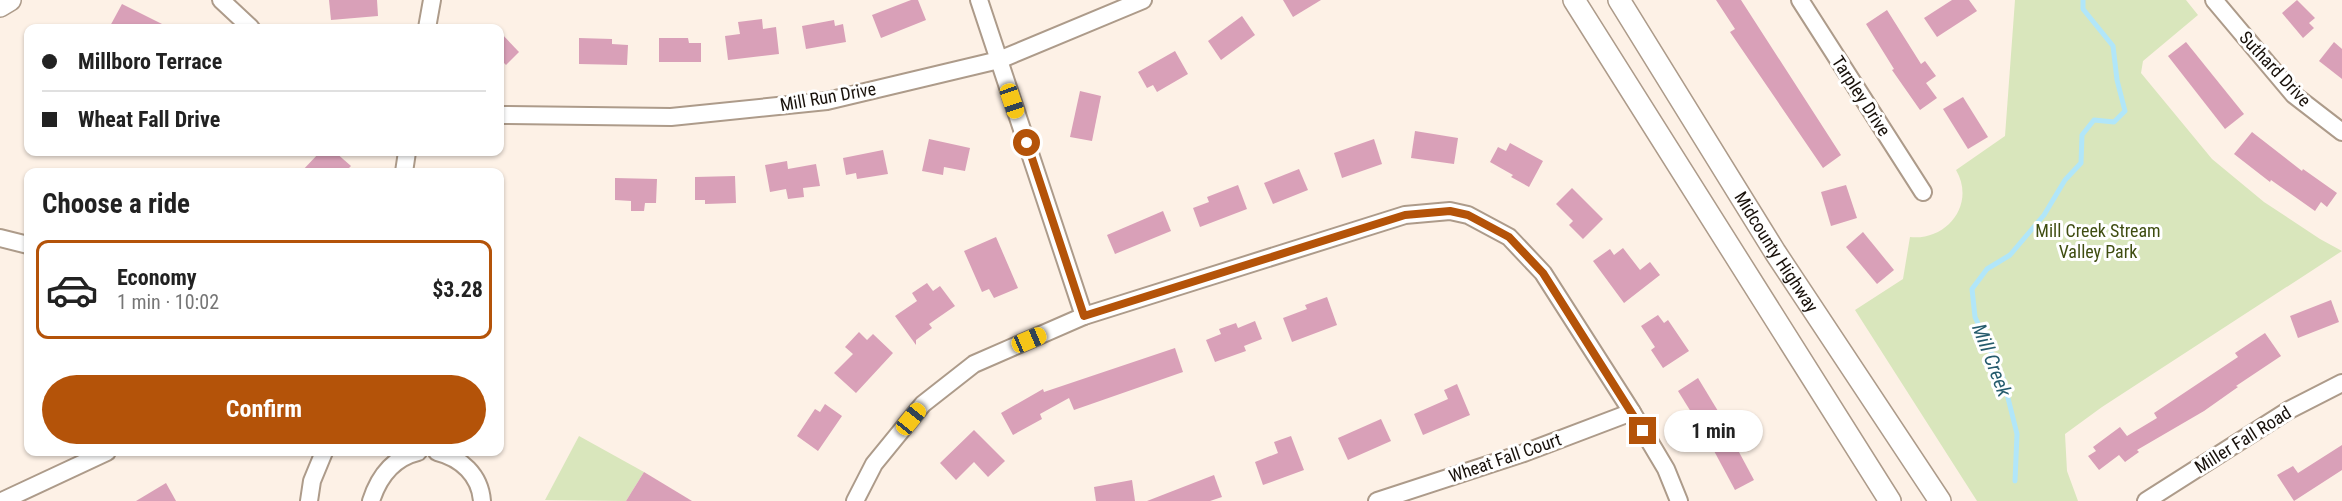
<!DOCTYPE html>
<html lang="en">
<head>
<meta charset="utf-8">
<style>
  :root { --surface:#fff; --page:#f2f2f2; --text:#222; --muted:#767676; --line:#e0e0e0; --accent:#b45309 }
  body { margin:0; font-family:"Roboto Condensed",sans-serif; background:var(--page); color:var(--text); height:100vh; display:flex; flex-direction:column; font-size:22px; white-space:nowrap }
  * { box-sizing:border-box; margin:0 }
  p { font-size:20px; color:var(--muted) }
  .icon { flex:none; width:33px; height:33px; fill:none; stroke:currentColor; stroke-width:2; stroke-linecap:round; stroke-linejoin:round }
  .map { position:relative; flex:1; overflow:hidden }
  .sheet { position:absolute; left:24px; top:168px; width:480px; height:288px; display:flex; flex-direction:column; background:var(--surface); border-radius:12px; box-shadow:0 2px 4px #0004 }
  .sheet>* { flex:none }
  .banner { position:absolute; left:24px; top:24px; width:480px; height:132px; border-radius:12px; box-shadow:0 2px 4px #0004; display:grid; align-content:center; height:132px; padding:0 18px; background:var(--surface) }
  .end { position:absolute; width:27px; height:27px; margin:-14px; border:8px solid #b45309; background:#fff; box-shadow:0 0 0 3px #fff }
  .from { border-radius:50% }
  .bubble { position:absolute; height:42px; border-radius:21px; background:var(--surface); box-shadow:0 2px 4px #0004; font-size:20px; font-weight:700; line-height:42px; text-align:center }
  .car { position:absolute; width:18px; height:36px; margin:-18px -9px; border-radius:8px; box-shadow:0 0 4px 2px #0007; background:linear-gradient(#f5c518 24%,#345 0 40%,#f5c518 0 76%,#345 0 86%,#f5c518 0) }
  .banner b { display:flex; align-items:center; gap:21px; height:57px; font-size:22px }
  .banner b+b { border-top:2px solid var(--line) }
  .banner i { width:15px; height:15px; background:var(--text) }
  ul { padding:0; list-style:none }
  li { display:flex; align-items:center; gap:18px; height:99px; margin:0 12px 9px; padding:0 6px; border:3px solid transparent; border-radius:12px }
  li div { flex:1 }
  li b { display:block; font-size:22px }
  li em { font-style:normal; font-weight:700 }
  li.active { border-color:var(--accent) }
  li>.icon { width:54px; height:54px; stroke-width:1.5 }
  h2 { padding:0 18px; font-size:27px; line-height:72px }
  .button { display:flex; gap:12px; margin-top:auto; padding:12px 18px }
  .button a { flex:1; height:69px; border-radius:36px; background:var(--accent); color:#fff; font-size:24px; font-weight:700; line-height:69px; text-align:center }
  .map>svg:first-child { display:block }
  .green { fill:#d9e6bc }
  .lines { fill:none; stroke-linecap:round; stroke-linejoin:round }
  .stream { stroke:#b1e6f9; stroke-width:5 }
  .building { fill:#d9a0b8 }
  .minor-casing { stroke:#ad9b8a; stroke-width:20 }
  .major-casing { stroke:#ad9b8a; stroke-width:24 }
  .minor { stroke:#fff; stroke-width:16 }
  .major { stroke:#fff; stroke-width:21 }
  .route { stroke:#b45309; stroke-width:8 }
  .labels { text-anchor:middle; stroke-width:6; stroke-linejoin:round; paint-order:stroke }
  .street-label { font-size:18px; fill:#18110b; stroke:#fff }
  .park-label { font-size:18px; fill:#3f4d11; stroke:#fff }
  .water-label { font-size:20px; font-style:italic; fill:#255b6c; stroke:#fff }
</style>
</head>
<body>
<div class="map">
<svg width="2342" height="501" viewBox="0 0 2342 501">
  <rect width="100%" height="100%" fill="#fdf1e6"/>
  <g class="green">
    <path d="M2015,0H2186L2198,15L2143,61L2141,73L2212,159L2264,202L2320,239L2342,251L2102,407L2065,434L2067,471L2078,501H1977L1855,310L1903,279L1910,237C1947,241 1976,204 1956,170L2005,136Z"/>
    <polygon points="579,436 644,472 626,501 545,500"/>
  </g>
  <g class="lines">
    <polyline class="stream" points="2015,481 2017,434 2003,378 1975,317 1972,289 1987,269 2010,255 2044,215 2065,180 2081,163 2082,135 2094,120 2114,122 2125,111 2117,80 2113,46 2083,9 2083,0"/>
  </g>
  <g class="building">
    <polygon points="329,0 377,0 378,16 331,20"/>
    <polygon points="911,0 918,0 926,20 881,38 872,15"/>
    <polygon points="1283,0 1321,0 1293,17"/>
    <polygon points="1716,0 1741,0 1841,155 1823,168 1730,32 1735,29"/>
    <polygon points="1952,0 1969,0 1977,11 1937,37 1924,18"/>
    <polygon points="2297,0 2315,18 2309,23 2314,28 2303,38 2282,13"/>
    <polygon points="122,4 170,28 109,28"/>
    <polygon points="1887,10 1921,64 1925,61 1936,76 1926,83 1937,98 1920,110 1892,70 1894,69 1866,24"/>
    <polygon points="1242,16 1255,35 1221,60 1208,41"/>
    <polygon points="762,19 763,29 776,27 779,54 728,60 725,36 740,34 738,22"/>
    <polygon points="834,20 835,26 843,24 846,42 806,49 802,26"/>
    <polygon points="500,32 519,52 506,65 500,59"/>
    <polygon points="579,38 612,39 612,44 628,45 627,65 579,64"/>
    <polygon points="659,38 688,38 689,43 701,43 701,62 659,62"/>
    <polygon points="2186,42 2244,114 2225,129 2168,56"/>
    <polygon points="2334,42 2342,49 2342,79 2319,61"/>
    <polygon points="1175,51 1188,74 1157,92 1153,85 1147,88 1138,72"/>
    <polygon points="1080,91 1101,96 1092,141 1070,137"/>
    <polygon points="1963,97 1988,137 1968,149 1943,109"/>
    <polygon points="1415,131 1458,138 1454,164 1411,158"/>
    <polygon points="2252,132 2302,171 2303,169 2337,193 2327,207 2321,202 2315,211 2271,180 2270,182 2234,154"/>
    <polygon points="929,139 970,148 965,171 944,167 943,175 922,171"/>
    <polygon points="1374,139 1382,164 1342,178 1334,153"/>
    <polygon points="1510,143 1543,161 1529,187 1511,177 1513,175 1490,162 1498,147 1506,151"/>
    <polygon points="883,150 888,174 857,179 856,173 846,175 843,158"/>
    <polygon points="320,152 335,152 351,166 345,172 301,172"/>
    <polygon points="787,161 788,169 816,164 820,186 803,188 804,197 788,199 786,189 770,192 765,165"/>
    <polygon points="1299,169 1308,190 1273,204 1264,183"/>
    <polygon points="735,176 736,203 705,204 705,200 695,200 695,177"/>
    <polygon points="615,178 657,179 656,203 645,203 644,211 631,211 631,201 615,200"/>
    <polygon points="1238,185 1247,209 1200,227 1193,208 1209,202 1207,197"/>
    <polygon points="1846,185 1857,218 1831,226 1821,192"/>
    <polygon points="1572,188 1603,219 1583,239 1569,225 1573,221 1556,204"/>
    <polygon points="1163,211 1171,231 1115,254 1107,235"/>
    <polygon points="1863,232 1894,270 1877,284 1846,247"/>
    <polygon points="996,237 1018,288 994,298 989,289 982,292 964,251"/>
    <polygon points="1623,248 1640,270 1650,262 1660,275 1624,303 1593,261 1610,249 1614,255"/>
    <polygon points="927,283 933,291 940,286 955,306 929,324 932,328 916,340 916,345 895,316 917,301 912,293"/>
    <polygon points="1327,297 1337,325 1292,342 1283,318 1307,309 1305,305"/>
    <polygon points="2331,300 2339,322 2298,338 2290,316"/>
    <polygon points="1658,315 1664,323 1668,320 1689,351 1663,368 1651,350 1655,347 1641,326"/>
    <polygon points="1255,321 1262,339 1244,346 1246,351 1215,362 1206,340 1221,334 1219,329 1236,323 1238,328"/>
    <polygon points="859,332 867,340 873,334 893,353 856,393 834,373 853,354 845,347"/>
    <polygon points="2265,333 2281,356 2236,386 2238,387 2204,411 2137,450 2139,452 2125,462 2119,455 2099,470 2088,456 2096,451 2093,447 2120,427 2127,436 2157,418 2154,413 2238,357 2235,353"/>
    <polygon points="1175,348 1183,372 1074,410 1069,398 1040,414 1042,419 1013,435 1001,413 1043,389 1044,392"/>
    <polygon points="1698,378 1721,416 1701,428 1678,391"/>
    <polygon points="1457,384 1470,415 1423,435 1414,414 1448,399 1444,390"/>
    <polygon points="825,404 842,416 818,451 797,436 815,409 820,412"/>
    <polygon points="1381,419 1391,441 1348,460 1338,438"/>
    <polygon points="974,430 1005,461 988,477 974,462 956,480 940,463"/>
    <polygon points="1291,436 1304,470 1263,485 1255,462 1278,453 1274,442"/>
    <polygon points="1732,439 1754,480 1735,490 1713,449"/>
    <polygon points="2342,445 2342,470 2294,501 2277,475 2293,466 2298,473"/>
    <polygon points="644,472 692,501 626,501"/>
    <polygon points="1214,475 1222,497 1210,501 1147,501"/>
    <polygon points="1132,480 1135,501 1096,501 1094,487"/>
    <polygon points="166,483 176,501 136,501"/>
  </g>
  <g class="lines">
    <g class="minor-casing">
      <g id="minor">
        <polyline points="221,0 251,28"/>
        <polyline points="979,0 1084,316"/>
        <polyline points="1800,0 1923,192"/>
        <polyline points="2214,0 2294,95 2342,132"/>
        <polyline points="427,28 432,0"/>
        <polyline points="500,115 671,117 827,101 999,60 1143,0"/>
        <polyline points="404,172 407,152"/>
        <polyline points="0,238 28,245"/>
        <path d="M437,452C461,458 480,475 482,501"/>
        <polyline points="2,501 107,452"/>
        <polyline points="309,501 312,481 324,452"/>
        <path d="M371,501C379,476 393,458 418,452"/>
        <polyline points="855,501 874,464 923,404 974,364 1084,316 1405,215 1450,211 1468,215 1509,237 1543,273 1632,412 1666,469 1679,501"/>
        <polyline points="1377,501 1524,453 1632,412"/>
        <polyline points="2146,501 2289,410 2342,383"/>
      </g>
    </g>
    <g class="major-casing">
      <g id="major">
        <polyline points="1574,0 1890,501"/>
        <path id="s1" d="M1619,0L1775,252L1940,501"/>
        <polyline points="0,6 10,0"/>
      </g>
    </g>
    <use href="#minor" class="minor"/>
    <use href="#major" class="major"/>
  </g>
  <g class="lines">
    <polyline class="route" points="1027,143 1084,316 1405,215 1450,211 1468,215 1509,237 1543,273 1643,431"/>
  </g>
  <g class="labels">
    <g class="street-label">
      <text transform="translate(2275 69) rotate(47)" y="6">Suthard Drive</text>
      <text transform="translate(1861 96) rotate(57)" y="6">Tarpley Drive</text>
      <text transform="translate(828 97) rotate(-10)" y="6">Mill Run Drive</text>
      <text dy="6" stroke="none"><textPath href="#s1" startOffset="297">Midcounty Highway</textPath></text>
      <text transform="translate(2243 440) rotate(-32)" y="6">Miller Fall Road</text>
      <text transform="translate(1505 458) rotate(-19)" y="6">Wheat Fall Court</text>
    </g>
    <g class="park-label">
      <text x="2098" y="237">Mill Creek Stream<tspan x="2098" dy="21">Valley Park</tspan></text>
    </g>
    <g class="water-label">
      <text transform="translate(1992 360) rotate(69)" y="7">Mill Creek</text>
    </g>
  </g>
</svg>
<i class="end from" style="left:1027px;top:143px"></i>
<i class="end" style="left:1643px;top:431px"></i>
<div class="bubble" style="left:1664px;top:410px;width:99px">1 min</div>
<i class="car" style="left:1012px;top:101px;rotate:161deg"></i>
<i class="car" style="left:1029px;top:340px;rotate:67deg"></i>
<i class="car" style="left:911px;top:419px;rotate:39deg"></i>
<div class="banner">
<b><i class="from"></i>Millboro Terrace</b>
<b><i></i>Wheat Fall Drive</b>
</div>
<section class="sheet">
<h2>Choose a ride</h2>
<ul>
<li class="active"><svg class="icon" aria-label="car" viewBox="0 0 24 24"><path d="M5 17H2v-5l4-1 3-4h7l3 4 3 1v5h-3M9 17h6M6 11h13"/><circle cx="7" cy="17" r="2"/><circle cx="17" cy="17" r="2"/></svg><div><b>Economy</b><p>1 min · 10:02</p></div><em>$3.28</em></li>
</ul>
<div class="button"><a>Confirm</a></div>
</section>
</div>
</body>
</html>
